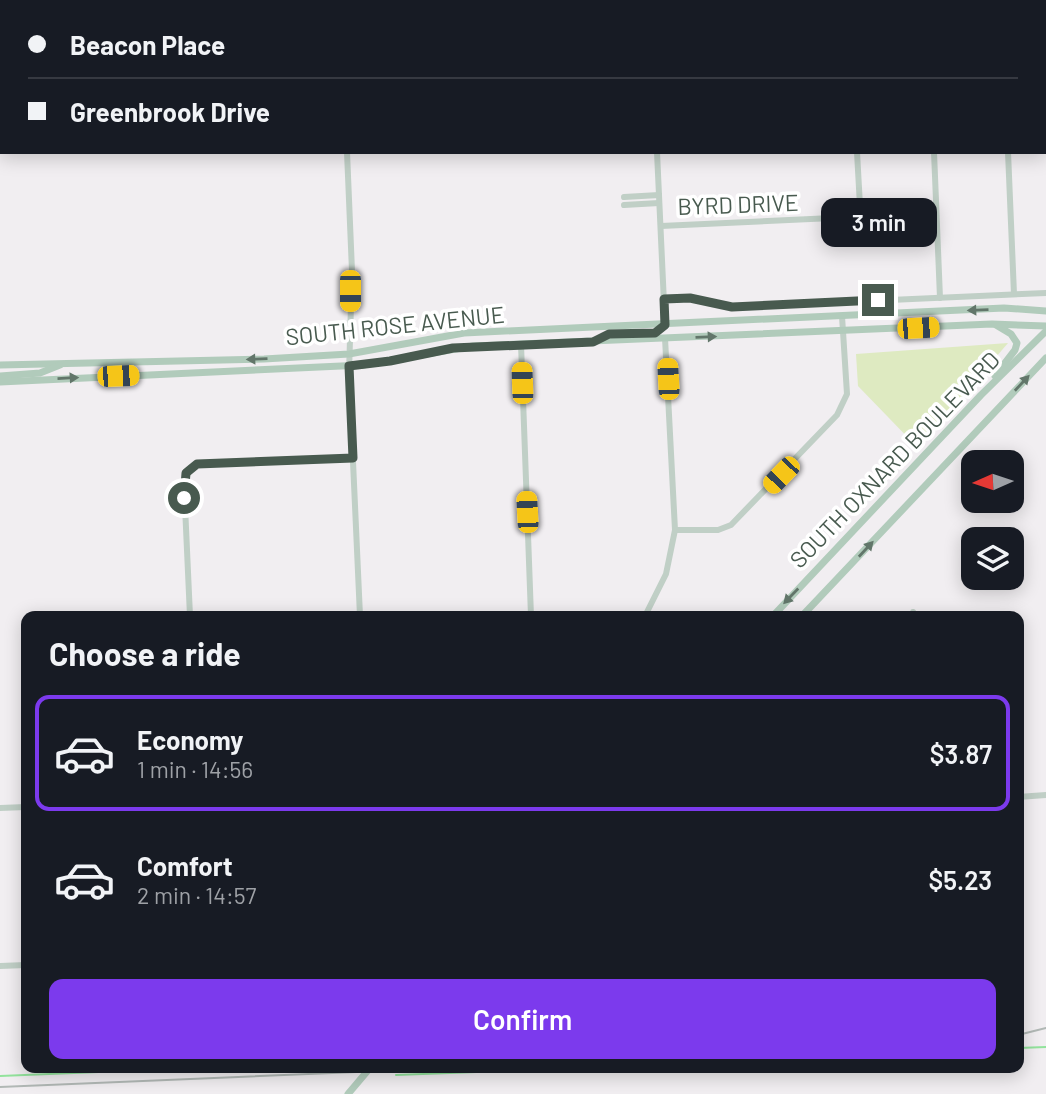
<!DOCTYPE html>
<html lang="en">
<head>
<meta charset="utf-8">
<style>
  :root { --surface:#171b24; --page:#242831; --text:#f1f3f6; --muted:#9ea1a6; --line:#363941; --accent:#7c3aed }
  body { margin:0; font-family:Barlow,sans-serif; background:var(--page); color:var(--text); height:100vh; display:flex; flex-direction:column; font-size:26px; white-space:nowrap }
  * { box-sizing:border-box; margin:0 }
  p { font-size:23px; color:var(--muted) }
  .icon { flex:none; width:38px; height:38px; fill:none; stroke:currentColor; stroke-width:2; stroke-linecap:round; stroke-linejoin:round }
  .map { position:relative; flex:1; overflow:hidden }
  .side { position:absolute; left:21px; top:611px; width:1003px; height:462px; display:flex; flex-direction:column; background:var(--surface); border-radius:14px; box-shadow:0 4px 18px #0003 }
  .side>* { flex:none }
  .banner { position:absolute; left:0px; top:0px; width:1046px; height:154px; box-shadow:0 4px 18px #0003; display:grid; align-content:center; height:154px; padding:0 28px; background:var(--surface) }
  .needle { width:46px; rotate:267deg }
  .tools { position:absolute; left:961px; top:450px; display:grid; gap:14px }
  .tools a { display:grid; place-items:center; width:63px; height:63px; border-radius:14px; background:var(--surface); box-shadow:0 4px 18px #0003; font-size:35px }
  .end { position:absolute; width:32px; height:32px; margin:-16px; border:9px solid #485a4f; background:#fff; box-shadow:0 0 0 4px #fff }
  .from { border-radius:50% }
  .bubble { position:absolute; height:49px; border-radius:14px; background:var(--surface); box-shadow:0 4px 18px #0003; font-size:23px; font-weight:600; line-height:49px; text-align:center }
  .car { position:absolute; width:21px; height:42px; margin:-21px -10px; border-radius:9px; box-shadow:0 0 5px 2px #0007; background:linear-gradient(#f5c518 24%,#345 0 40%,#f5c518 0 76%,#345 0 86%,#f5c518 0) }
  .banner b { display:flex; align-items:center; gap:24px; height:66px; font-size:26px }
  .banner b+b { border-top:2px solid var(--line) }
  .banner i { width:18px; height:18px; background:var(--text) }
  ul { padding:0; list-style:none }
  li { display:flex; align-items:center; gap:21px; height:116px; margin:0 14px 10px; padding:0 14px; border:4px solid transparent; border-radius:14px }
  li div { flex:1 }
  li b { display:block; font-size:26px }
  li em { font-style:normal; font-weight:600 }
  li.on { border-color:var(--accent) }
  li>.icon { width:63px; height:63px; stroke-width:1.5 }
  h2 { padding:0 28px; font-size:32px; line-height:84px }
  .primary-button { display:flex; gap:14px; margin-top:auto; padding:14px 28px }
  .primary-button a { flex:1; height:80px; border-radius:14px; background:var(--accent); color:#fff; font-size:28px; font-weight:600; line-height:80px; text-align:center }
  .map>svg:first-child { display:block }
  .green { fill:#deeac1 }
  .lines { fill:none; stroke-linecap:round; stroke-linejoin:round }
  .stream { stroke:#92e39c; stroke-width:2 }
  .minor { stroke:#c0cfc6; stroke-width:6 }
  .major { stroke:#b1cbbb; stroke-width:7 }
  .rail { stroke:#b1b8b5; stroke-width:2 }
  .oneway { fill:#62766a }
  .route { stroke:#485a4f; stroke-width:9 }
  .labels { text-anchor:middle; stroke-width:7; stroke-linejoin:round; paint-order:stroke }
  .street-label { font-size:23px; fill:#485a4f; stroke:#fff }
</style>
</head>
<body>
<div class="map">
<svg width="1046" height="1094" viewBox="0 0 1046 1094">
  <rect width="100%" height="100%" fill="#f1eef1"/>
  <polygon class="green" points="1008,343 918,448 858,386 856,354"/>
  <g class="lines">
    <g class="stream">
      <polyline points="1018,1048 1046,1047"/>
      <polyline points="396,1075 589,1068"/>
      <polyline points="0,1076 197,1068"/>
    </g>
    <g class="minor">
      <polyline points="340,0 340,2"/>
      <polyline points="383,0 384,2"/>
      <polyline points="651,0 651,2"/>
      <polyline points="804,0 804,2"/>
      <polyline points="997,0 997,2"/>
      <polyline points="527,2 566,0"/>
      <polyline points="1045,56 1046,56"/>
      <polyline points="347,152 352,271 349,373 360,616"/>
      <polyline points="657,152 665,325"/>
      <polyline points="934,152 940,298"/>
      <polyline points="1008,152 1014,294"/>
      <polyline points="624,197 659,195"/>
      <polyline points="624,205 659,203"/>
      <polyline points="661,226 854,217 860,206 857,152"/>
      <polyline points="664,299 690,298 732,307 1046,293"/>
      <polyline points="521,344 531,616"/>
      <polyline points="675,530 718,530 731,525 837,415 847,394 842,316"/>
      <polyline points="190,616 184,484 190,468 201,463 353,458"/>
      <polyline points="645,616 666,574 675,530 665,338"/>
      <polyline points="912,616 913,612"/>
      <polyline points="1018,797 1046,795"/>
      <polyline points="0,808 26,807"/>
      <polyline points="0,966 26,965"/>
    </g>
    <g class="major">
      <path d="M597,340C616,331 651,342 665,325"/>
      <polyline points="0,365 264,359 349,354 464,333 1004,308 1046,311"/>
      <polyline points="0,376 40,373 60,365"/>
      <polyline points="995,376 1015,350 1017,343 1011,334 996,325"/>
      <polyline points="0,382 363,365 473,346 992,324 1046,326"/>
      <polyline points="773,616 981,395 1046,331"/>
      <polyline points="802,616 1046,358"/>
      <polyline points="348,1094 370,1068"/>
    </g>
    <g class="rail">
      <polyline points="1018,1035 1046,1028"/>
      <polyline points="0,1087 453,1068"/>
    </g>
  </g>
  <defs><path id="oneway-solid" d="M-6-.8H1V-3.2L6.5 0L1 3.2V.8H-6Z" transform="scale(1.75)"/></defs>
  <g class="oneway">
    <use href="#oneway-solid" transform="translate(978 310) rotate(178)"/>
    <use href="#oneway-solid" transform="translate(706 337) rotate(-2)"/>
    <use href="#oneway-solid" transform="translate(257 359) rotate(178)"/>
    <use href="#oneway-solid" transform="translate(68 378) rotate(-3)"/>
    <use href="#oneway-solid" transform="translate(1022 383) rotate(-47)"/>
    <use href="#oneway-solid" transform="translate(866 549) rotate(-47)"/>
    <use href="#oneway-solid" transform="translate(791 596) rotate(134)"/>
  </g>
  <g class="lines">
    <polyline class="route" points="184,498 186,473 197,464 353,458 349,366 390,361 453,348 593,342 609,334 655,333 665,325 664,299 690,298 732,307 878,300"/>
  </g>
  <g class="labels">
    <g class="street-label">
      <text transform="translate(738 205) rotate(-2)" y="8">BYRD DRIVE</text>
      <text transform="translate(395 326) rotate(-6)" y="8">SOUTH ROSE AVENUE</text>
      <text transform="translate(895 460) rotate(-46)" y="8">SOUTH OXNARD BOULEVARD</text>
    </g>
  </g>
</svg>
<div class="tools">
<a><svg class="needle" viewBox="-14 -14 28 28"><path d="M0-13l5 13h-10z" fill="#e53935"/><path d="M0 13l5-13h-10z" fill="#9ea1a6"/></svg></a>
<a><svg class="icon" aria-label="layers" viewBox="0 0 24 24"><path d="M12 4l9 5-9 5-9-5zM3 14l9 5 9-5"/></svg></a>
</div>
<i class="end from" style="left:184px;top:498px"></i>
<i class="end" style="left:878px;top:300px"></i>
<div class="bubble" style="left:821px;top:198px;width:116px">3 min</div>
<i class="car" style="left:350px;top:291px;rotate:180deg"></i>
<i class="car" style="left:918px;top:328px;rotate:87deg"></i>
<i class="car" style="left:118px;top:376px;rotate:88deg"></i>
<i class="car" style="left:668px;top:379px;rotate:357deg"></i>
<i class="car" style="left:522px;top:383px;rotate:358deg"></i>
<i class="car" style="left:781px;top:475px;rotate:224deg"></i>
<i class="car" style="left:527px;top:512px;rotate:357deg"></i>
<div class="banner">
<b><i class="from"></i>Beacon Place</b>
<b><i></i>Greenbrook Drive</b>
</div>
<section class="side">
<h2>Choose a ride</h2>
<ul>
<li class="on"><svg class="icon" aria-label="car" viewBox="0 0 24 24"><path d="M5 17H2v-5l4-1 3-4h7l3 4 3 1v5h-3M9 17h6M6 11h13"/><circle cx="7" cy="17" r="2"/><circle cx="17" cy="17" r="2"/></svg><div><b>Economy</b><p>1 min · 14:56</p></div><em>$3.87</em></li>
<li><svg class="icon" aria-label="car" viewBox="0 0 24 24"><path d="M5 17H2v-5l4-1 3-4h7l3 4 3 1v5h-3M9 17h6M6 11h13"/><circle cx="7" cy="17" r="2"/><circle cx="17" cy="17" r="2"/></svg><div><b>Comfort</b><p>2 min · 14:57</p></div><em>$5.23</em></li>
</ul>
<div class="primary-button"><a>Confirm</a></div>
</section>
</div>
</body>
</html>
